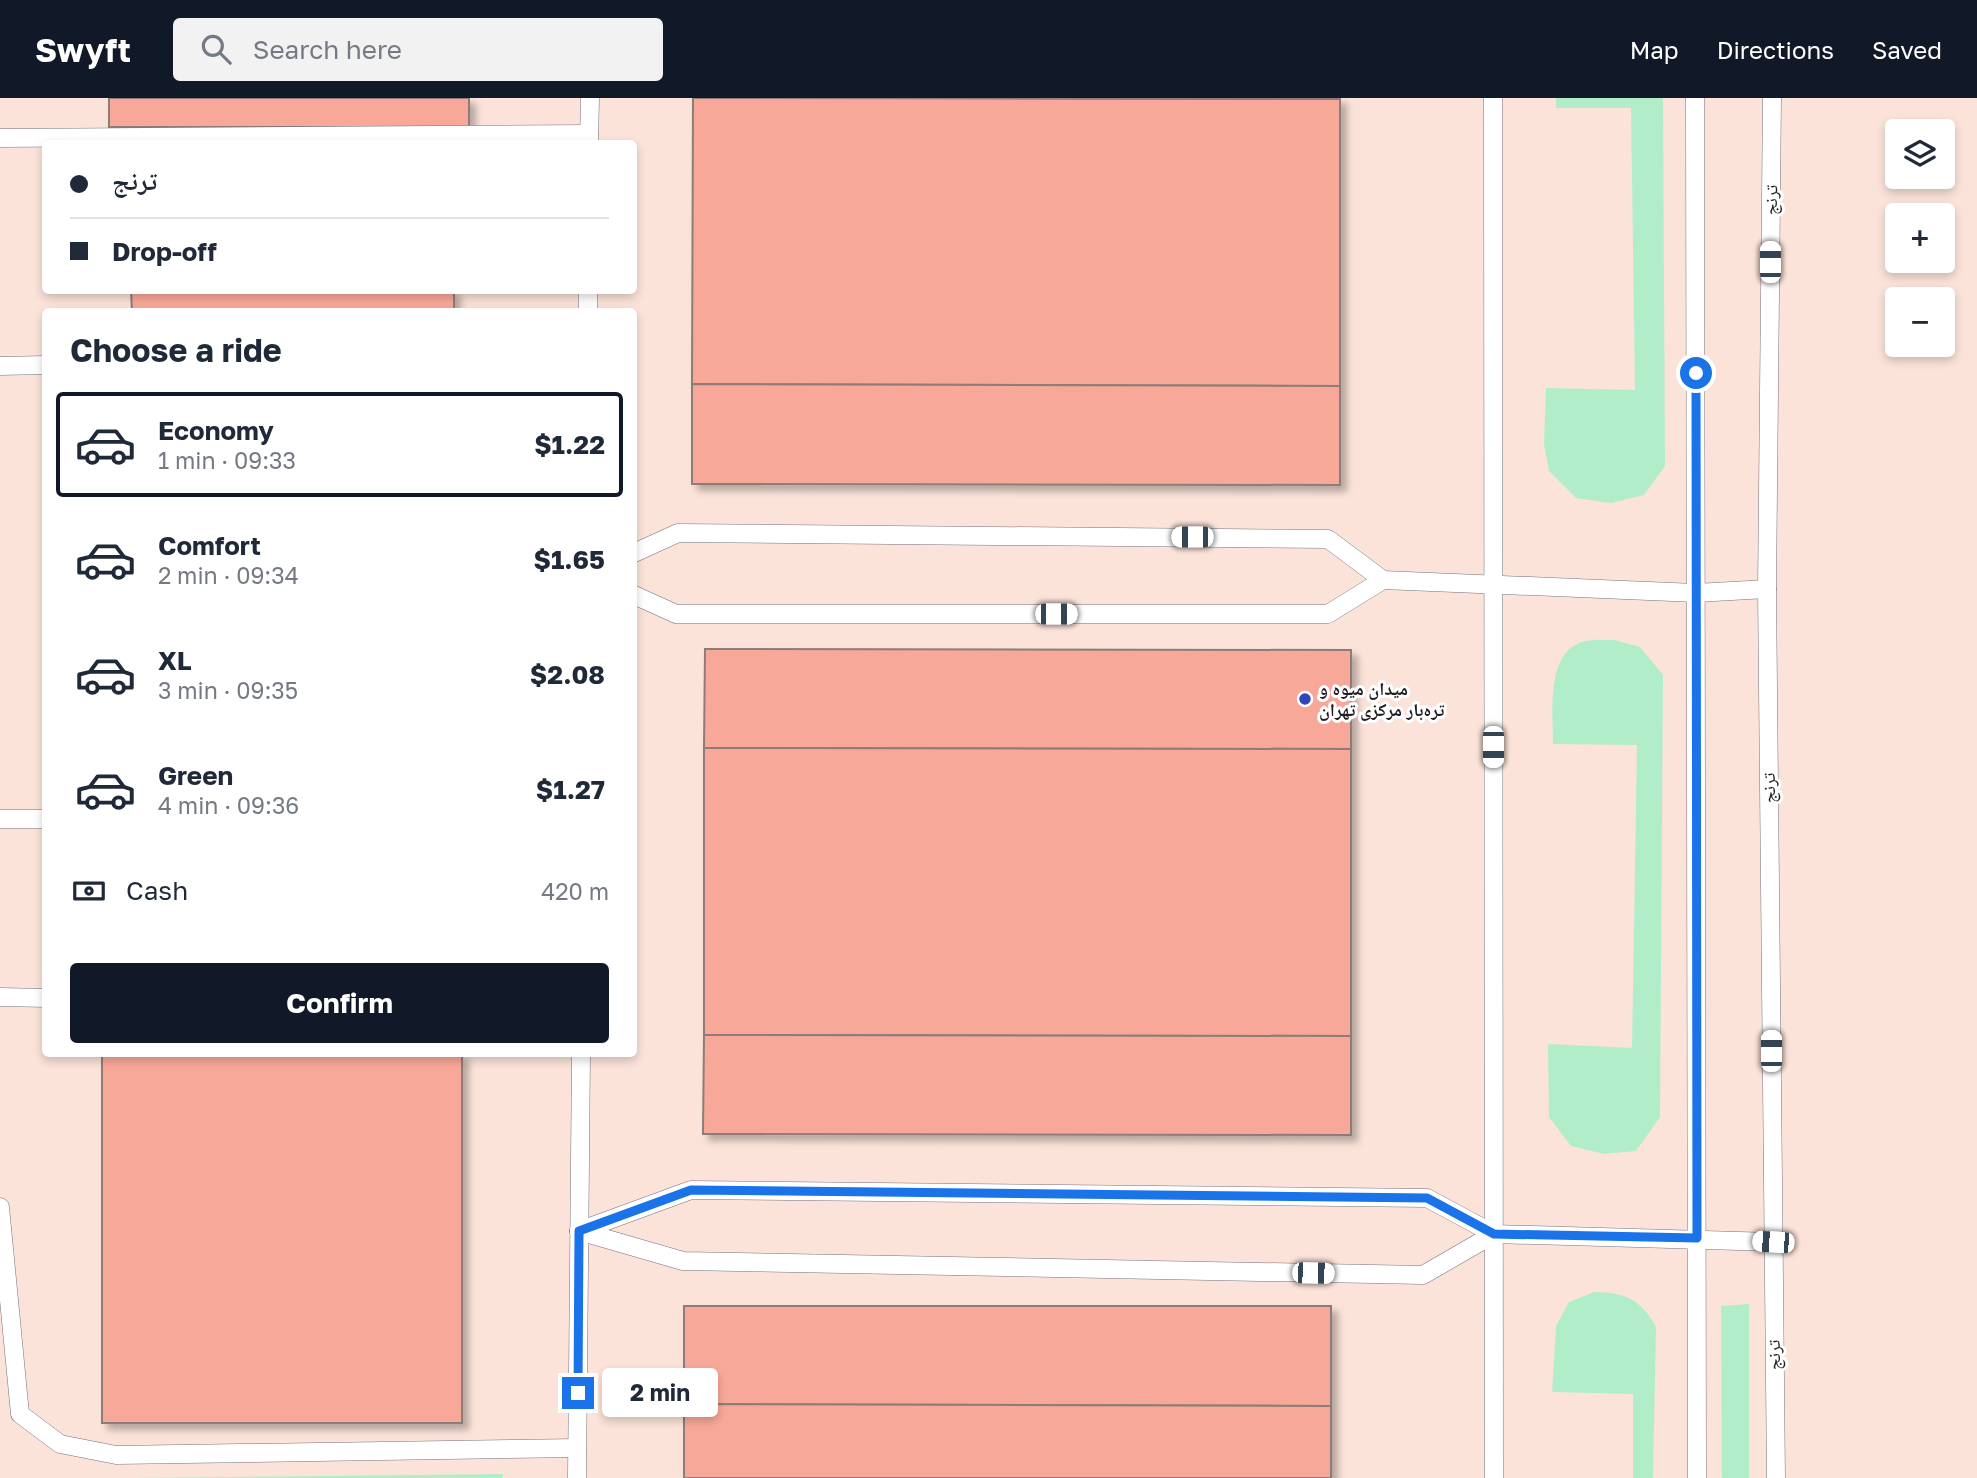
<!DOCTYPE html>
<html lang="en">
<head>
<meta charset="utf-8">
<style>
  :root { --surface:#fff; --page:#f2f2f3; --text:#1f2937; --muted:#747a83; --line:#e0e1e3; --accent:#111827 }
  body { margin:0; font-family:"Golos Text","Noto Naskh Arabic",sans-serif; background:var(--page); color:var(--text); height:100vh; display:flex; flex-direction:column; font-size:26px; white-space:nowrap }
  * { box-sizing:border-box; margin:0 }
  p { font-size:23px; color:var(--muted) }
  .icon { flex:none; width:38px; height:38px; fill:none; stroke:currentColor; stroke-width:2; stroke-linecap:round; stroke-linejoin:round }
  .map { position:relative; flex:1; overflow:hidden }
  .side { position:absolute; left:42px; top:210px; width:595px; height:749px; display:flex; flex-direction:column; background:var(--surface); border-radius:7px; box-shadow:0 4px 10px #0003 }
  .side>* { flex:none }
  .hud { position:absolute; left:42px; top:42px; width:595px; height:154px; border-radius:7px; box-shadow:0 4px 10px #0003; display:grid; align-content:center; height:154px; padding:0 28px; background:var(--surface) }
  .fabs { position:absolute; left:1885px; top:21px; display:grid; gap:14px }
  .fabs a { display:grid; place-items:center; width:70px; height:70px; border-radius:7px; background:var(--surface); box-shadow:0 4px 10px #0003; font-size:35px }
  .end { position:absolute; width:32px; height:32px; margin:-16px; border:9px solid #1a73e8; background:#fff; box-shadow:0 0 0 4px #fff }
  .from { border-radius:50% }
  .bubble { position:absolute; height:49px; border-radius:7px; background:var(--surface); box-shadow:0 4px 10px #0003; font-size:23px; font-weight:700; line-height:49px; text-align:center }
  .car { position:absolute; width:21px; height:42px; margin:-21px -10px; border-radius:9px; box-shadow:0 0 5px 2px #0007; background:linear-gradient(#fff 24%,#345 0 40%,#fff 0 76%,#345 0 86%,#fff 0) }
  .hud b { display:flex; align-items:center; gap:24px; height:66px; font-size:26px }
  .hud b+b { border-top:2px solid var(--line) }
  .hud i { width:18px; height:18px; background:var(--text) }
  ul { padding:0; list-style:none }
  li { display:flex; align-items:center; gap:21px; height:105px; margin:0 14px 10px; padding:0 14px; border:4px solid transparent; border-radius:7px }
  li div { flex:1 }
  li b { display:block; font-size:26px }
  li em { font-style:normal; font-weight:700 }
  li.current { border-color:var(--accent) }
  li>.icon { width:63px; height:63px; stroke-width:1.5 }
  h2 { padding:0 28px; font-size:32px; line-height:84px }
  .pay { display:flex; align-items:center; gap:18px; height:77px; padding:0 28px; font-size:26px }
  .pay p { margin-inline-start:auto }
  .primary-button { display:flex; gap:14px; margin-top:auto; padding:14px 28px }
  .primary-button a { flex:1; height:80px; border-radius:7px; background:var(--accent); color:#fff; font-size:28px; font-weight:700; line-height:80px; text-align:center }
  header { display:flex; align-items:center; gap:42px; box-sizing:border-box; height:98px; padding:0 35px; background:var(--accent); color:#fff }
  header strong { font-size:33px }
  nav { display:flex; gap:38px; margin-inline-start:auto; font-size:24px }
  .search { width:490px; height:63px; background:var(--page); display:flex; align-items:center; gap:18px; box-sizing:border-box; padding:0 24px; border-radius:7px; color:var(--muted); font-size:26px }
  .map>svg:first-child { display:block }
  .commercial { fill:#fbe3d9; fill-rule:evenodd }
  .green { fill:#b2edca }
  .building { fill:#f8a898; stroke:#8c7d7a; stroke-width:2; filter:url(#shadow) }
  .lines { fill:none; stroke-linecap:round; stroke-linejoin:round }
  .lane-casing { stroke:#79727d; stroke-width:19 }
  .lane { stroke:#fff; stroke-width:18 }
  .route { stroke:#1a73e8; stroke-width:9 }
  .poi-dot { fill:#3146b8; stroke:#fff; stroke-width:2.5 }
  .labels { text-anchor:middle; stroke-width:6; stroke-linejoin:round; paint-order:stroke }
  .street-label { font-size:18px; fill:#201e22; stroke:#fff }
  .poi-label { font-size:18px; font-weight:bold; fill:#201e22; stroke:#fff; text-anchor:start }
</style>
</head>
<body>
<header>
<strong>Swyft</strong>
<div class="search"><svg class="icon" aria-label="search" viewBox="0 0 24 24"><circle cx="10" cy="10" r="6"/><path d="M15 15l6 6"/></svg>Search here</div>
<nav><a>Map</a><a>Directions</a><a>Saved</a></nav>
</header>
<div class="map">
<svg width="1977" height="1380" viewBox="0 0 1977 1380">
  <defs>
    <filter id="shadow"><feDropShadow dx="6" dy="6" stdDeviation="3.5" flood-color="#0004"/></filter>
  </defs>
  <rect width="100%" height="100%" fill="#f7effc"/>
  <path class="commercial" d="M0,0H1977V1380H0ZM1897,33H1942V79H1897ZM46,46H634V192H46ZM1897,117H1942V163H1897ZM1897,201H1942V247H1897ZM46,214H634V956H46Z"/>
  <g class="green">
    <polygon points="1556,0 1663,0 1665,368 1644,397 1611,405 1576,400 1549,373 1544,346 1546,290 1635,292 1631,10 1556,10"/>
    <path d="M1614,542L1640,549L1663,577L1660,1019L1636,1053L1604,1056L1571,1048L1549,1019L1548,946L1632,950L1637,647L1553,646C1553,615 1545,551 1586,543C1595,541 1605,542 1614,542Z"/>
    <path d="M1594,1194C1625,1195 1640,1200 1656,1229L1653,1380H1633V1296L1552,1294L1556,1228L1569,1204Z"/>
    <polygon points="1749,1206 1749,1380 1722,1380 1721,1208"/>
    <polygon points="503,1376 503,1380 132,1380"/>
  </g>
  <g class="building">
    <rect x="109" y="0" width="360" height="29"/>
    <polygon points="693,0 1340,1 1340,288 692,286"/>
    <polygon points="939,0 1340,0 1340,1"/>
    <polygon points="131,192 454,192 454,214 132,214"/>
    <polygon points="692,286 1340,288 1340,387 692,386"/>
    <polygon points="705,551 1351,552 1351,651 704,650"/>
    <polygon points="704,650 1351,651 1351,938 704,937"/>
    <polygon points="704,937 1351,938 1351,1037 703,1036"/>
    <rect x="102" y="956" width="360" height="369"/>
    <polygon points="684,1208 1331,1208 1331,1308 684,1306"/>
    <polygon points="684,1306 1331,1308 1331,1380 684,1380"/>
  </g>
  <g class="lines">
    <g class="lane-casing">
      <g id="lane">
        <polyline points="1493,0 1494,1380"/>
        <polyline points="1695,0 1697,1380"/>
        <polyline points="1772,0 1767,491 1776,1380"/>
        <polyline points="0,40 589,36"/>
        <polyline points="589,46 590,0"/>
        <polyline points="588,214 588,192"/>
        <polyline points="0,268 46,267"/>
        <polyline points="634,455 678,435 1328,441 1383,482"/>
        <polyline points="634,497 676,516 1328,516 1383,482 1696,495 1767,491"/>
        <polyline points="0,721 46,721"/>
        <polyline points="0,899 46,900"/>
        <polyline points="0,1109 20,1316 60,1346 116,1357 577,1350"/>
        <polyline points="579,1133 691,1092 1427,1100 1494,1136 1773,1144"/>
        <polyline points="579,1133 683,1163 1423,1177 1494,1136"/>
        <polyline points="577,1380 581,956"/>
      </g>
    </g>
    <use href="#lane" class="lane"/>
  </g>
  <g class="lines">
    <polyline class="route" points="578,1295 579,1133 691,1092 1427,1100 1494,1136 1697,1140 1696,275"/>
  </g>
  <circle class="poi-dot" cx="1305" cy="601" r="7"/>
  <g class="labels">
    <g class="street-label">
      <text transform="translate(1771 102) rotate(-89)" y="6">ترنج</text>
      <text transform="translate(1769 690) rotate(-91)" y="6">ترنج</text>
      <text transform="translate(1774 1257) rotate(-91)" y="6">ترنج</text>
    </g>
    <g class="poi-label">
      <text x="1319" y="597">میدان میوه و<tspan x="1319" dy="21">تره‌بار مرکزی تهران</tspan></text>
    </g>
  </g>
</svg>
<div class="fabs">
<a><svg class="icon" aria-label="layers" viewBox="0 0 24 24"><path d="M12 4l9 5-9 5-9-5zM3 14l9 5 9-5"/></svg></a>
<a>+</a>
<a>−</a>
</div>
<i class="end from" style="left:1696px;top:275px"></i>
<i class="end" style="left:578px;top:1295px"></i>
<div class="bubble" style="left:602px;top:1270px;width:116px">2 min</div>
<i class="car" style="left:1770px;top:164px;rotate:0deg"></i>
<i class="car" style="left:1192px;top:439px;rotate:270deg"></i>
<i class="car" style="left:1056px;top:516px;rotate:90deg"></i>
<i class="car" style="left:1493px;top:649px;rotate:180deg"></i>
<i class="car" style="left:1771px;top:953px;rotate:0deg"></i>
<i class="car" style="left:1773px;top:1144px;rotate:273deg"></i>
<i class="car" style="left:1313px;top:1175px;rotate:91deg"></i>
<div class="hud">
<b><i class="from"></i>ترنج</b>
<b><i></i>Drop-off</b>
</div>
<section class="side">
<h2>Choose a ride</h2>
<ul>
<li class="current"><svg class="icon" aria-label="car" viewBox="0 0 24 24"><path d="M5 17H2v-5l4-1 3-4h7l3 4 3 1v5h-3M9 17h6M6 11h13"/><circle cx="7" cy="17" r="2"/><circle cx="17" cy="17" r="2"/></svg><div><b>Economy</b><p>1 min · 09:33</p></div><em>$1.22</em></li>
<li><svg class="icon" aria-label="car" viewBox="0 0 24 24"><path d="M5 17H2v-5l4-1 3-4h7l3 4 3 1v5h-3M9 17h6M6 11h13"/><circle cx="7" cy="17" r="2"/><circle cx="17" cy="17" r="2"/></svg><div><b>Comfort</b><p>2 min · 09:34</p></div><em>$1.65</em></li>
<li><svg class="icon" aria-label="car" viewBox="0 0 24 24"><path d="M5 17H2v-5l4-1 3-4h7l3 4 3 1v5h-3M9 17h6M6 11h13"/><circle cx="7" cy="17" r="2"/><circle cx="17" cy="17" r="2"/></svg><div><b>XL</b><p>3 min · 09:35</p></div><em>$2.08</em></li>
<li><svg class="icon" aria-label="car" viewBox="0 0 24 24"><path d="M5 17H2v-5l4-1 3-4h7l3 4 3 1v5h-3M9 17h6M6 11h13"/><circle cx="7" cy="17" r="2"/><circle cx="17" cy="17" r="2"/></svg><div><b>Green</b><p>4 min · 09:36</p></div><em>$1.27</em></li>
</ul>
<div class="pay"><svg class="icon" aria-label="cash" viewBox="0 0 24 24"><path d="M3 7h18v10H3z"/><circle cx="12" cy="12" r="2"/></svg>Cash<p>420 m</p></div>
<div class="primary-button"><a>Confirm</a></div>
</section>
</div>
</body>
</html>
